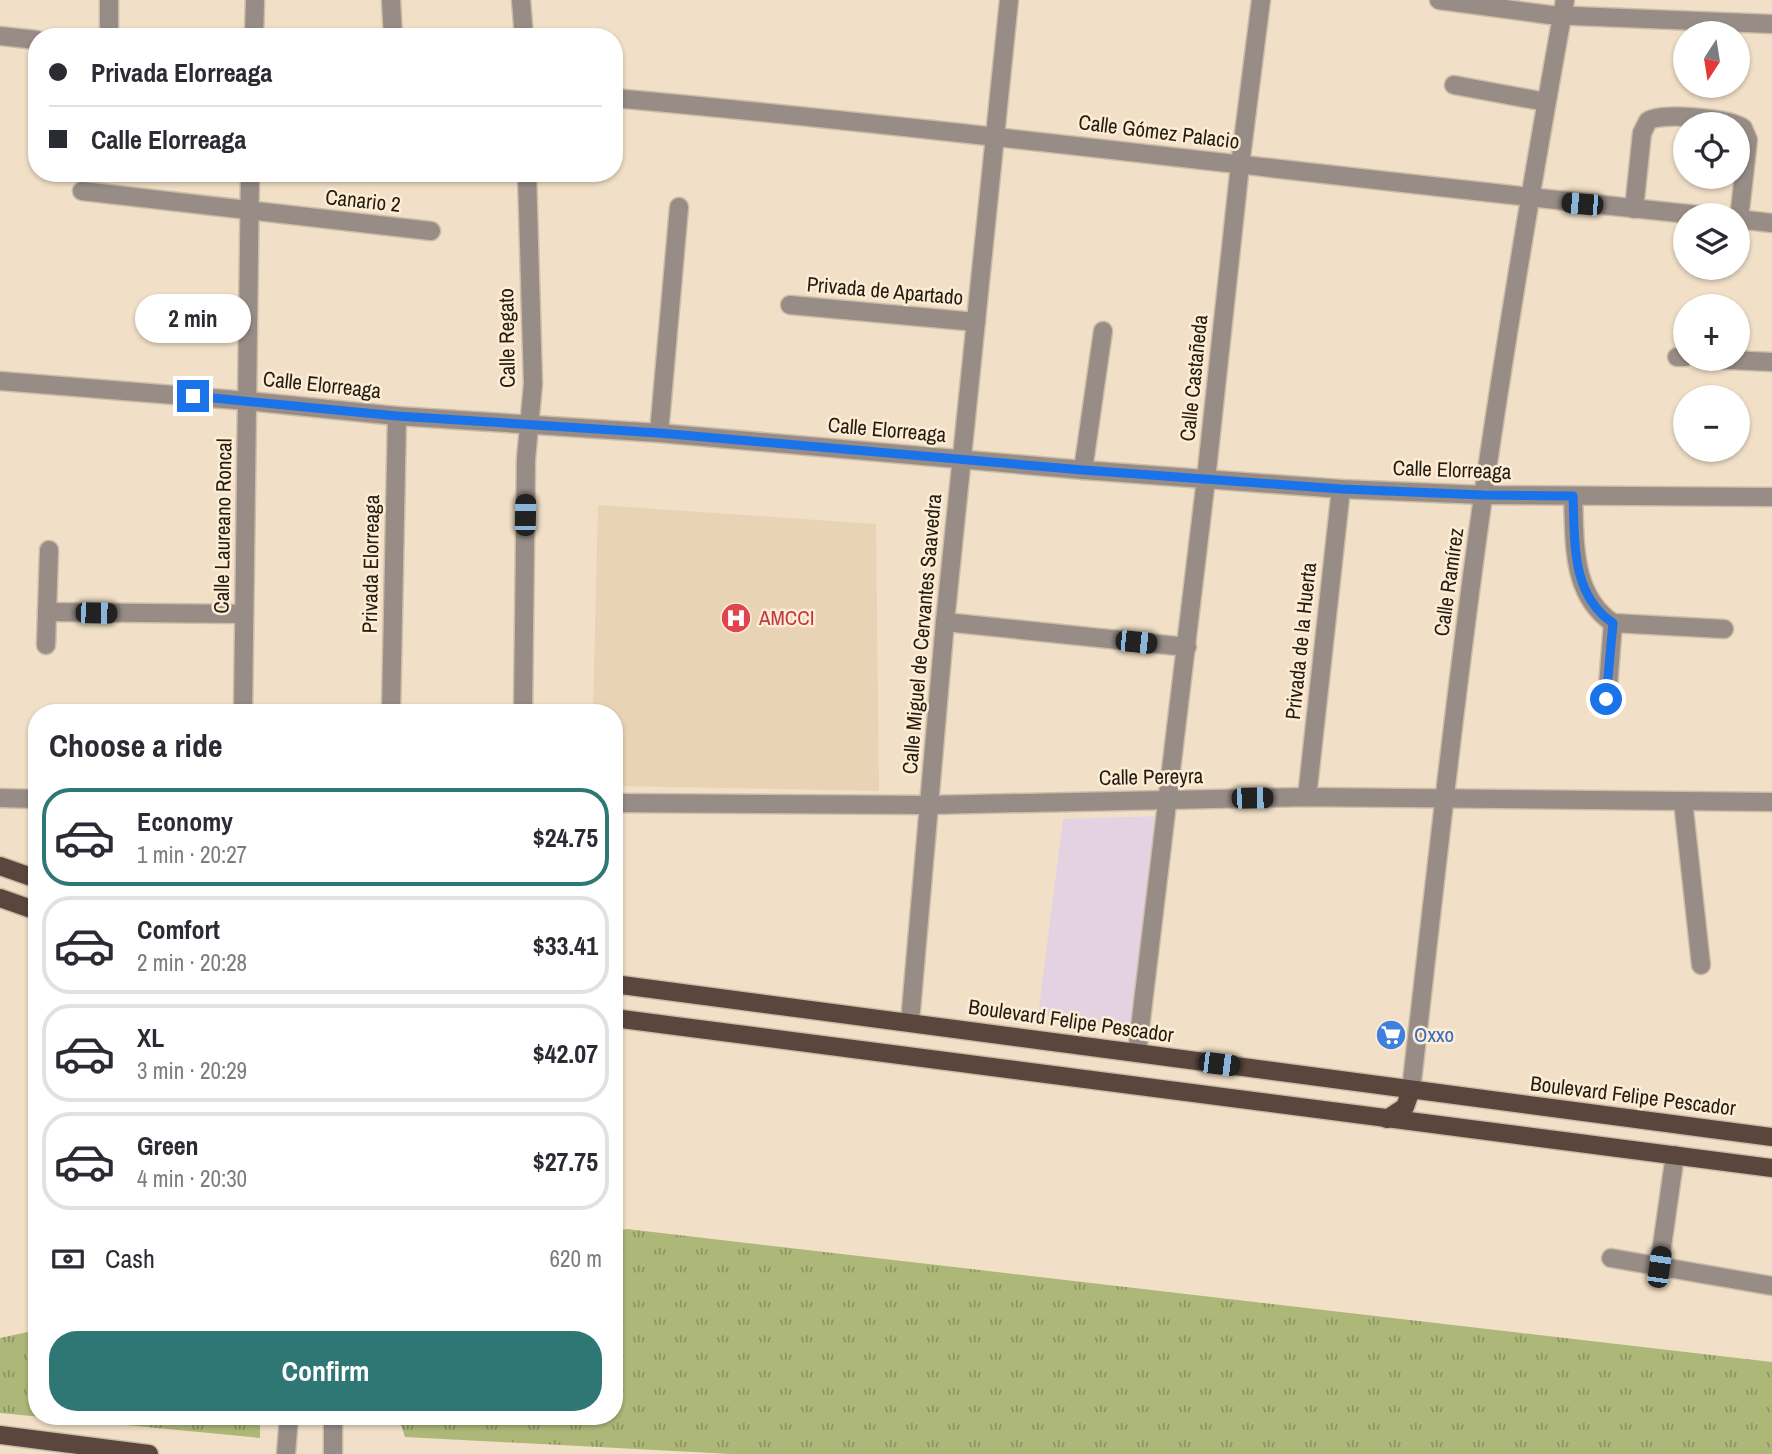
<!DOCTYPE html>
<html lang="en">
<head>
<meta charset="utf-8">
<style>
  :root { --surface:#fff; --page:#f2f2f3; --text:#2b2b33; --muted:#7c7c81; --line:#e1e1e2; --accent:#2e7774 }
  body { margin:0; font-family:"Archivo Narrow",sans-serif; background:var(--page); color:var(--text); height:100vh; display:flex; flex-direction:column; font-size:26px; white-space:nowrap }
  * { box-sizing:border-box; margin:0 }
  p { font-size:23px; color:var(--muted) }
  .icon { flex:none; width:38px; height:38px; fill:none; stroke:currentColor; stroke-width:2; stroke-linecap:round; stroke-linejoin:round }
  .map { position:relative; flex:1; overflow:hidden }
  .panel { position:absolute; left:28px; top:704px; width:595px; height:721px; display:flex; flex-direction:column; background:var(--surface); border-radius:28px; box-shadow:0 2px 5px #0004 }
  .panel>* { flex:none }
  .guide { position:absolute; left:28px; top:28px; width:595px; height:154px; border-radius:28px; box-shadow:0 2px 5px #0004; display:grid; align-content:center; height:154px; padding:0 21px; background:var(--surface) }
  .needle { width:46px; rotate:192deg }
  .tools { position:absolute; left:1673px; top:21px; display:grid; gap:14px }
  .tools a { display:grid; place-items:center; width:77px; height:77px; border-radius:50%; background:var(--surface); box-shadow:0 2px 5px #0004; font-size:35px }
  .end { position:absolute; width:32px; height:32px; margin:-16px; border:9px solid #1a73e8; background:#fff; box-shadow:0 0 0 4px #fff }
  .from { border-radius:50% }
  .bubble { position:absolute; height:49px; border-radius:24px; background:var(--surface); box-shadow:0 2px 5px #0004; font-size:23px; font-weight:700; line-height:49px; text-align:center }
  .car { position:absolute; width:21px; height:42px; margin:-21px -10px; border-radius:9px; box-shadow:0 0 5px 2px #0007; background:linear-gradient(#222 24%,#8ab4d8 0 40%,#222 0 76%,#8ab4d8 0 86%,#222 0) }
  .guide b { display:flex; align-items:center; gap:24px; height:66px; font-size:26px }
  .guide b+b { border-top:2px solid var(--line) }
  .guide i { width:18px; height:18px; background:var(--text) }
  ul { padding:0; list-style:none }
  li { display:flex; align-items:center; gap:21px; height:98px; margin:0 14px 10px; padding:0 7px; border:4px solid var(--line); border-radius:28px }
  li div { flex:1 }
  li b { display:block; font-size:26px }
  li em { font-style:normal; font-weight:700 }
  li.current { border-color:var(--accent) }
  li>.icon { width:63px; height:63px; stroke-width:1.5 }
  h2 { padding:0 21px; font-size:32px; line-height:84px }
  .pay { display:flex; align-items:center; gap:18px; height:77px; padding:0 21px; font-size:26px }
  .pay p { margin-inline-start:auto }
  .primary-button { display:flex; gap:14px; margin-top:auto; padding:14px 21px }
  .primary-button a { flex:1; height:80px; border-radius:28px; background:var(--accent); color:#fff; font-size:28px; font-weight:700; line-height:80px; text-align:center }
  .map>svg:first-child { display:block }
  .built { fill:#e9d3b5 }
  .education { fill:#e4d2e2 }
  .grass { fill:url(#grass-tufts) }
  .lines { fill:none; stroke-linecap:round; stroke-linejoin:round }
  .minor-casing { stroke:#ccbda7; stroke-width:21 }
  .major-casing { stroke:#ccbda7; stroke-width:21 }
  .minor { stroke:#988c86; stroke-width:18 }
  .major { stroke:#5b463d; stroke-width:18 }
  .route { stroke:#1a73e8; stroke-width:9 }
  .labels { text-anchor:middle; stroke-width:5; stroke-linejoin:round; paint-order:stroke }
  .street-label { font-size:21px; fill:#221c13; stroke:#feedd4 }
  .health-label { font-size:21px; fill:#be3a42; stroke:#feedd4; text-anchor:start }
  .shop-label { font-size:21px; fill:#366cbe; stroke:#feedd4; text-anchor:start }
</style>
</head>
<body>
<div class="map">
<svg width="1772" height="1454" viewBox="0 0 1772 1454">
  <defs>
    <pattern id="grass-tufts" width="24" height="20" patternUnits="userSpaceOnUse" patternTransform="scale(1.75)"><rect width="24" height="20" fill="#adb878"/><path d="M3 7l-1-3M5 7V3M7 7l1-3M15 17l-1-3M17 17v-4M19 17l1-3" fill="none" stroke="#8c9561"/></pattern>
  </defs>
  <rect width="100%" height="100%" fill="#f1e0c7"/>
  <polygon class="built" points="598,505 876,524 879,791 614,786 614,712 593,712"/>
  <polygon class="education" points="1159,816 1129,1030 1038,1015 1063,819"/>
  <g class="grass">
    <polygon points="627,1229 1772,1362 1772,1454 731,1454 405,1437 398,1416 614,1416 614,1231"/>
    <polygon points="37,1330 37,1416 260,1416 260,1438 0,1413 0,1338"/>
  </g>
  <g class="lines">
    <g class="minor-casing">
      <g id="minor">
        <polyline points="391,0 393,37"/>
        <polyline points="521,0 524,37"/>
        <polyline points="1439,0 1550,15 1772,24"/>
        <polyline points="0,36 37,40"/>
        <polyline points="109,37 109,0"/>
        <polyline points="254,37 255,0"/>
        <polyline points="1454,85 1546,102"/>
        <path d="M614,98C976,131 1337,178 1699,215"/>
        <polyline points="82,191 431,231"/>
        <path d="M1634,209L1642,133L1648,121C1662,112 1730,118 1743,128L1748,140L1739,219"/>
        <polyline points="1738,219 1772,223"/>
        <polyline points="790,305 976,322"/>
        <polyline points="1677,357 1685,357"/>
        <polyline points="1708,359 1772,362"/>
        <polyline points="0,381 248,401 397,416 659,433 1083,470 1341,489 1483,495 1772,497"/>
        <polyline points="659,433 679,207"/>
        <polyline points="1083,470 1103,331"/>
        <path d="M1573,496C1575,542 1571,595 1613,623L1724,629"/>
        <polyline points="47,612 244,614"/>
        <polyline points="945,622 1187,647"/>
        <polyline points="46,645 49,550"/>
        <polyline points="1607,699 1613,623"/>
        <polyline points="243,712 250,173"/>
        <polyline points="391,712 397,416"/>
        <polyline points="523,712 526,459 533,384 527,173"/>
        <polyline points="1307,797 1341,489"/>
        <polyline points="0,798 37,799"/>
        <polyline points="1683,801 1701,965"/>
        <polyline points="614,803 929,805 1307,797 1772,802"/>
        <polyline points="910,1022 945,622 1009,0"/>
        <polyline points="1137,1053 1206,479 1240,165 1261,0"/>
        <path d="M1411,1090C1434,892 1455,694 1483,497C1507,331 1535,165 1565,0"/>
        <polyline points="1611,1258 1772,1286"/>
        <polyline points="1659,1267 1675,1155"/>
        <polyline points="333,1416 333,1454"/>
        <polyline points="286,1454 289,1416"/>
      </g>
    </g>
    <g class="major-casing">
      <g id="major">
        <polyline points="0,866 37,879"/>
        <polyline points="0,898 37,911"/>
        <polyline points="614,984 1772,1137"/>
        <polyline points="614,1018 1772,1168"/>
        <polyline points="1387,1119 1405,1107 1411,1090"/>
        <polyline points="0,1435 149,1454"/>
      </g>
    </g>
    <use href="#minor" class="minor"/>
    <use href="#major" class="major"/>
  </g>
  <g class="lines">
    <path class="route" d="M193,396L397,416L659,433L1083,470L1341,489L1483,495L1573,496C1575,542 1571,595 1613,623L1606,699"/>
  </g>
  <defs>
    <g id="hospital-disc" transform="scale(1.575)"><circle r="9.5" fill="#e0444e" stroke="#feedd4"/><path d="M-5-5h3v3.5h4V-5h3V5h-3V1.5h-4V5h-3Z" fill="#fff"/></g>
    <g id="supermarket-disc" transform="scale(1.575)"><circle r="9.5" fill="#3f7fe0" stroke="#feedd4"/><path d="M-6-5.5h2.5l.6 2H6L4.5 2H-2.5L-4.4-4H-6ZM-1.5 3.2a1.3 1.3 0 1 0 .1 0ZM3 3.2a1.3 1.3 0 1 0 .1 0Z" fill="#fff"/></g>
  </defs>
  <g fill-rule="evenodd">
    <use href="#hospital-disc" x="736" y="618"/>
    <use href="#supermarket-disc" x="1391" y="1035"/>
  </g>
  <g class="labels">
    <g class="street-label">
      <text transform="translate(1159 132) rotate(7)" y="7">Calle Gómez Palacio</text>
      <text transform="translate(363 201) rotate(6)" y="7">Canario 2</text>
      <text transform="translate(885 291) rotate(5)" y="7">Privada de Apartado</text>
      <text transform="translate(507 338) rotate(-91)" y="7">Calle Regato</text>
      <text transform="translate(1194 378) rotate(-84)" y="7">Calle Castañeda</text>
      <text transform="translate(322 385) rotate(6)" y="7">Calle Elorreaga</text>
      <text transform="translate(887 430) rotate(5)" y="7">Calle Elorreaga</text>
      <text transform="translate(1452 470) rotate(2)" y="7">Calle Elorreaga</text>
      <text transform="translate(223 526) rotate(-89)" y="7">Calle Laureano Roncal</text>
      <text transform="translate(371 564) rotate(-89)" y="7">Privada Elorreaga</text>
      <text transform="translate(1449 582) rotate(-82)" y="7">Calle Ramírez</text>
      <text transform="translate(922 634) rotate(-85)" y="7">Calle Miguel de Cervantes Saavedra</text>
      <text transform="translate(1301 641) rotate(-84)" y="7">Privada de la Huerta</text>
      <text transform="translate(1151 777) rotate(-1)" y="7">Calle Pereyra</text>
      <text transform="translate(1071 1021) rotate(8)" y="7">Boulevard Felipe Pescador</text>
      <text transform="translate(1633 1096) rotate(7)" y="7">Boulevard Felipe Pescador</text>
    </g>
    <g class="health-label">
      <text x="759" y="625">AMCCI</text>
    </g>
    <g class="shop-label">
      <text x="1414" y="1042">Oxxo</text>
    </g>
  </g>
</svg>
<div class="tools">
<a><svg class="needle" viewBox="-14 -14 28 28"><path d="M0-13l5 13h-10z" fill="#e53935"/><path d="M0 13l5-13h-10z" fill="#7c7c81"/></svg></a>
<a><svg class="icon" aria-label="locate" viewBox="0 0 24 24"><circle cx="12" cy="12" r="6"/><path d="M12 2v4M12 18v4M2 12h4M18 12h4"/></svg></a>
<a><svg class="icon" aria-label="layers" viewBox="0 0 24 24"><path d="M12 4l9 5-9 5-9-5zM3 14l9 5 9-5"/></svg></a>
<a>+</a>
<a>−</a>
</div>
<i class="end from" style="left:1606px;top:699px"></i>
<i class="end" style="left:193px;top:396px"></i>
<div class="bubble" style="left:135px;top:294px;width:116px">2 min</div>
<i class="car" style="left:1582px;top:204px;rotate:275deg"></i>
<i class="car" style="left:525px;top:515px;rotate:1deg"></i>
<i class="car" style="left:96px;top:613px;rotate:91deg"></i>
<i class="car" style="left:1136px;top:642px;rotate:96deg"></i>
<i class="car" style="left:1252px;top:798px;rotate:89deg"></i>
<i class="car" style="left:1219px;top:1064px;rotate:97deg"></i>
<i class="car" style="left:1659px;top:1267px;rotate:8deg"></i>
<div class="guide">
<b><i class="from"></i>Privada Elorreaga</b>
<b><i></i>Calle Elorreaga</b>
</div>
<section class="panel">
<h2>Choose a ride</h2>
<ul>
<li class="current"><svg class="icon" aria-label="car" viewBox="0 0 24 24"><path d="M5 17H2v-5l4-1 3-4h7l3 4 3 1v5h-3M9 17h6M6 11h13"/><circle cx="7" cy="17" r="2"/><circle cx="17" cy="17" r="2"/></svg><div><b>Economy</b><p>1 min · 20:27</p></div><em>$24.75</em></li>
<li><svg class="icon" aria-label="car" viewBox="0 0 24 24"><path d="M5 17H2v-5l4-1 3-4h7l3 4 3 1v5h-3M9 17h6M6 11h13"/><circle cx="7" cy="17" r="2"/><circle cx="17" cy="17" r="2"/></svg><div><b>Comfort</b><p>2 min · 20:28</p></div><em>$33.41</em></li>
<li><svg class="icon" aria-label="car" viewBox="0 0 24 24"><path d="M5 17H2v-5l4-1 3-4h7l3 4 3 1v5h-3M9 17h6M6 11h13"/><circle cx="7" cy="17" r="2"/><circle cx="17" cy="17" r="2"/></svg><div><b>XL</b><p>3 min · 20:29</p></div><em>$42.07</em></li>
<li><svg class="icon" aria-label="car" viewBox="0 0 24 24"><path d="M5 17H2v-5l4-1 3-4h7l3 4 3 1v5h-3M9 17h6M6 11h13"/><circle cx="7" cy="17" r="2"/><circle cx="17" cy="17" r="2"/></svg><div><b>Green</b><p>4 min · 20:30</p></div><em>$27.75</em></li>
</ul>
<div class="pay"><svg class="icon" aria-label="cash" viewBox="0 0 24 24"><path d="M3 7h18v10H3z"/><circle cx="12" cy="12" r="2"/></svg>Cash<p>620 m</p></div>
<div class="primary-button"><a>Confirm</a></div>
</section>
</div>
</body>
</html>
